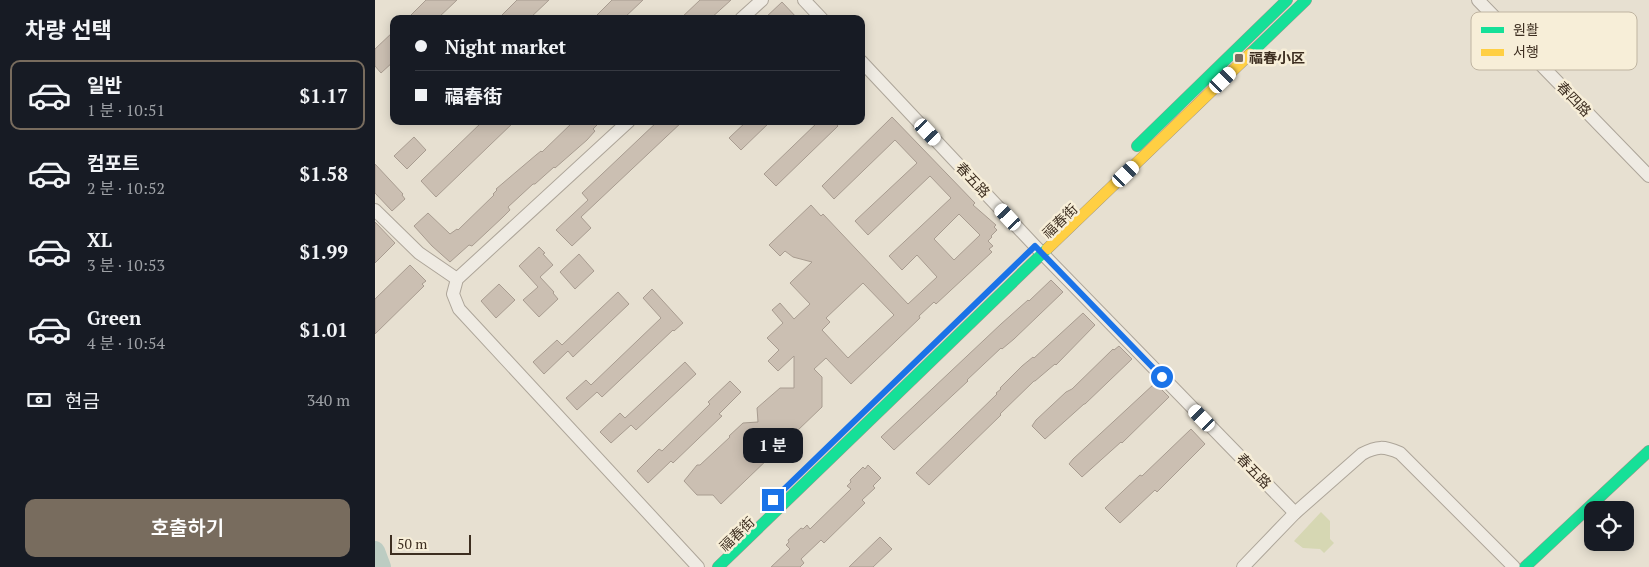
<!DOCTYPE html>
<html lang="ko">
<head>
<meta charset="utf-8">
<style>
  :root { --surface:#171b24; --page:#20242c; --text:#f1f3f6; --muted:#9ea1a6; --line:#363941; --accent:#786c5e }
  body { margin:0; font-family:"PT Serif","Noto Sans KR",serif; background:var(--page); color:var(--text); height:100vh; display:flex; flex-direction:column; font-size:19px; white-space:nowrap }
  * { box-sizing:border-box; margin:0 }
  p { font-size:16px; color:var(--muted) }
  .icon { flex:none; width:28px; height:28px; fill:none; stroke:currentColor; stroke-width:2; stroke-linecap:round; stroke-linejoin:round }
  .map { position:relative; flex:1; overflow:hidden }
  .drawer { display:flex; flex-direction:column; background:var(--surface); width:375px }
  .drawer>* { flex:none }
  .banner { position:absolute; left:15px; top:15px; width:475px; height:110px; border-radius:10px; box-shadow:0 2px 12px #0003; display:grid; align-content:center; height:110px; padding:0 25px; background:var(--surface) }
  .controls { position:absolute; left:1209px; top:501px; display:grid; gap:10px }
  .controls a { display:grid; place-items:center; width:50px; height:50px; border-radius:10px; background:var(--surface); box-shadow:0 2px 12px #0003; font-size:25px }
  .scale { position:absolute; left:15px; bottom:12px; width:81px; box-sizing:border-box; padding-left:5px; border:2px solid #3d2e20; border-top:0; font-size:14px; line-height:18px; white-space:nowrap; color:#3d2e20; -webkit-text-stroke:4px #f7eed8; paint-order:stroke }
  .end { position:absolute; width:22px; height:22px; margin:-11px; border:6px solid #1a73e8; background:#fff; box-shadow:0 0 0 2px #fff }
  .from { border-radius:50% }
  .bubble { position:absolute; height:35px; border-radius:10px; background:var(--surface); box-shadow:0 2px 12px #0003; font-size:16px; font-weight:600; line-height:35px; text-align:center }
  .car { position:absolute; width:15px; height:30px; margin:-15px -8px; border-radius:6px; box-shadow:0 0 4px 1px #0007; background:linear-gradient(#fff 24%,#345 0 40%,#fff 0 76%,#345 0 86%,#fff 0) }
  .banner b { display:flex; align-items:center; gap:18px; height:48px; font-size:19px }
  .banner b+b { border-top:1px solid var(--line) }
  .banner i { width:12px; height:12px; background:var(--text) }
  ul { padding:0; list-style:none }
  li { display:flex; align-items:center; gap:15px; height:70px; margin:0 10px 8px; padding:0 15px; border:2px solid transparent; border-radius:10px }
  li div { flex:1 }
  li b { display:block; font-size:19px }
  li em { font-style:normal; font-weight:600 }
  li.on { border-color:var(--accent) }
  li>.icon { width:45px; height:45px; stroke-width:1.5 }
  h2 { padding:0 25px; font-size:22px; line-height:60px }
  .pay { display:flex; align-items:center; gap:12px; height:55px; padding:0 25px; font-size:19px }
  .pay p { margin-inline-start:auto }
  .button { display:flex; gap:10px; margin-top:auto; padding:10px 25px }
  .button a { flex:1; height:58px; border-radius:10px; background:var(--accent); color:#fff; font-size:20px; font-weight:600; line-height:58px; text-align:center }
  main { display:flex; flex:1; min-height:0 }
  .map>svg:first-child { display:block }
  .green { fill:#d6d7b3 }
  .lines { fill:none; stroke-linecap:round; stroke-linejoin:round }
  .river { stroke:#bcccc2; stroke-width:20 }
  .building { fill:#cbbfb2; stroke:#a89c90; fill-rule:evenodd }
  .street-casing { stroke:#ada599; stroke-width:14 }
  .fast-casing { stroke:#9c958a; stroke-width:12 }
  .slow-casing { stroke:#9c958a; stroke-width:12 }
  .street { stroke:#efebe3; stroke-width:12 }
  .fast { stroke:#16e098; stroke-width:11 }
  .slow { stroke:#ffcf43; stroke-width:11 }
  .route { stroke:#1a73e8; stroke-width:6 }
  .poi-dot { fill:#786c5e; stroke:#f7eed8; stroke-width:2 }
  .labels { text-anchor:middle; stroke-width:5; stroke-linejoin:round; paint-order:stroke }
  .poi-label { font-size:14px; font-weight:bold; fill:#3d2e20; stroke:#f7eed8; text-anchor:start }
  .street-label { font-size:14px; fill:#3d2e20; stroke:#f7eed8 }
  .key { fill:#f7eed8; stroke:#bfb4a1; stroke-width:1 }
  .key-label { font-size:14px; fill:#3d2e20 }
</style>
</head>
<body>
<main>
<section class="drawer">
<h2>차량 선택</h2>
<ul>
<li class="on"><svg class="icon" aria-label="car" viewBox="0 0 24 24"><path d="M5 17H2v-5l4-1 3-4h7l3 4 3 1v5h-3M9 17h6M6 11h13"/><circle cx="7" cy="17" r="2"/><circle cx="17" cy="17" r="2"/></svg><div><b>일반</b><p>1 분 · 10:51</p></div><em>$1.17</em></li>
<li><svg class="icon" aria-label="car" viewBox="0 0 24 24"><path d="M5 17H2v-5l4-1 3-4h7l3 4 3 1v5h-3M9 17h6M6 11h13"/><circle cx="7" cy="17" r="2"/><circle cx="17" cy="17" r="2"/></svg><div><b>컴포트</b><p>2 분 · 10:52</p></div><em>$1.58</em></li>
<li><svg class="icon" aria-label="car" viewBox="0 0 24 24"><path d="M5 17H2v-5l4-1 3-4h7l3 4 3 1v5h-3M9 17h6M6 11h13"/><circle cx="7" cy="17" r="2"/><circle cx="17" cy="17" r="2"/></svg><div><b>XL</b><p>3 분 · 10:53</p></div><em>$1.99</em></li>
<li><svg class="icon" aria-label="car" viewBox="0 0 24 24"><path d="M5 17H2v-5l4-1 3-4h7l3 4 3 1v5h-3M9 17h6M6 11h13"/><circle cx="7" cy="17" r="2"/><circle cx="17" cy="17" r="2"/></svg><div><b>Green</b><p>4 분 · 10:54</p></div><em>$1.01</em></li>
</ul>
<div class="pay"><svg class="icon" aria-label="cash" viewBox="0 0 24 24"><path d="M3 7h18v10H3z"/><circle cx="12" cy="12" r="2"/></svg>현금<p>340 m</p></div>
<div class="button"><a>호출하기</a></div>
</section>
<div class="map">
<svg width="1274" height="567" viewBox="0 0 1274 567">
  <rect width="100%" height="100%" fill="#e7e0d1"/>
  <polygon class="green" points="946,512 955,521 955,539 959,543 949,553 945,549 928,548 919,541"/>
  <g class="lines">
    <polyline class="river" points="0,551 6,567"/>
  </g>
  <g class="building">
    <polygon points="51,0 82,0 62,19 32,19"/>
    <polygon points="142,0 174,0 154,19 123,19"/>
    <polygon points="237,0 268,0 248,19 218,19"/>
    <polygon points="325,0 356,0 335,19 305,19"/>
    <polygon points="407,2 423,19 389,19"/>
    <polygon points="19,31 19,61 6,73 0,66 0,49"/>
    <path d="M517,117L600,203L598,205L621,225L619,227L622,230L616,236L617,237L613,241L618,246L614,249L617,252L561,304L559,302L544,316L545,318L476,384L451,358L439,369L447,377V407L346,504L338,495H322L309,481L322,465H325L355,437L354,436L368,423L383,422L382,408L405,388H419V356L403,371L393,361L404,350L392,338L408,323L397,310L405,303L419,319L435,304L415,283L437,262L418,257L410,251L405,256L394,245L436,205L446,216L448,214L533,304L562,277L542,255L527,270L514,256L576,198L555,176L493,235L480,221L542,163L520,140L459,199L447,186ZM584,214L605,235L579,260L559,239ZM488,283L519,315L473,358L447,330L455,322L451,318Z"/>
    <polygon points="108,121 140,121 61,197 46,181"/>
    <polygon points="199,121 226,121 218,129 220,131 212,140 180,168 179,167 160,184 158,184 133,207 135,210 128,217 97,246 94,245 75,262 57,246 39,226 53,213 75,234 82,229 83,230 119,195 118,194 122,190 121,189 161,155 166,151 167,152"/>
    <polygon points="283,121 308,121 206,217 216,228 197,246 181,230 213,200 207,193"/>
    <polygon points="372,121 396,121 366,150 354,138"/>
    <polygon points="444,121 459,121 463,126 401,186 389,174"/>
    <polygon points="39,137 51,150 32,169 19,156"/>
    <polygon points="0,164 28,194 27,195 30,199 17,211 0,193"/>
    <polygon points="0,222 20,243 0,263"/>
    <polygon points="164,247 170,253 168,254 178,265 165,277 179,292 178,293 183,299 164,317 148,300 163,287 144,266"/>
    <polygon points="204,254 219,271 200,289 185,272"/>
    <polygon points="35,265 51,281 47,284 49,286 0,334 0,299"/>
    <polygon points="676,280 688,292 639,339 627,349 626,348 592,380 593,381 519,450 506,437 626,324 653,300 654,301"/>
    <polygon points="124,284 140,300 121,318 106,301"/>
    <polygon points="277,289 308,323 299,331 298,330 227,397 222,392 202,410 191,398 211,380 216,385 286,318 268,298"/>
    <polygon points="243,292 254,304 198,357 193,351 169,374 158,362 182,340 187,345"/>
    <polygon points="708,313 720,325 681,365 680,364 660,381 659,381 625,414 626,415 554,485 541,473 622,394 621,393 626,389 625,388 647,366 658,357 659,358"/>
    <polygon points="744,346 757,359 710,404 709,404 670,439 657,426 661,420 691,392 697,389 738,349 739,350"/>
    <polygon points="310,362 321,374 261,430 256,425 236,443 225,432 245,413 250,418"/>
    <polygon points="355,381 366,392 344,414 347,416 298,463 296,461 273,483 262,471 284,449 287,451 335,404 333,402"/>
    <polygon points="779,384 781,384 794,397 747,443 746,442 707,477 694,464 698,459"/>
    <polygon points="816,429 830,444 782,492 780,490 745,523 730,508 765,475 767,476"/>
    <polygon points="493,465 506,478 498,486 500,488 487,500 490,503 449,543 446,540 426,559 429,563 425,567 396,567 415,549 411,545 414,542 413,540 426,528 428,529 432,525 435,529 476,489 472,486 476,482 475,480 488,467 490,469"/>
    <polygon points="505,537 517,549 498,567 474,567"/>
  </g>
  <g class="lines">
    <g class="street-casing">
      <g id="street">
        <polyline points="429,0 447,19"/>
        <polyline points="1103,0 1274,176"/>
        <polyline points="366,19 387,0"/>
        <polyline points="486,61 660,246 920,513"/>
        <polyline points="254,121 82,279 78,294 84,309 323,567"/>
        <polyline points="0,210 44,253 82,279"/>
        <path d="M868,567L920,513L987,454C1002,446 1009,446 1025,453L1139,567"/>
      </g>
    </g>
    <g class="fast-casing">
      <g id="fast">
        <polyline points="875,54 931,0"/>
        <polyline points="762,146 912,0"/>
        <polyline points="343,567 672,249"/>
        <polyline points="1150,567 1274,451"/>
      </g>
    </g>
    <g class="slow-casing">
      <polyline id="slow" points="672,249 875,54"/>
    </g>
    <use href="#street" class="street"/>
    <use href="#fast" class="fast"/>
    <use href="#slow" class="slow"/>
  </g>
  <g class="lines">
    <polyline class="route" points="398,500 660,246 787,377"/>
  </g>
  <rect class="poi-dot" x="859" y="53" width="10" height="10" rx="2.5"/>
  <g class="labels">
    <g class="poi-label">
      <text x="874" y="63">福春小区</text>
    </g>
    <g class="street-label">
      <text transform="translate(1199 99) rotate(46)" y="5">春四路</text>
      <text transform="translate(598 180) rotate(47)" y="5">春五路</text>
      <text transform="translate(685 221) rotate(-44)" y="5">福春街</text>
      <text transform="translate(879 471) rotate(46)" y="5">春五路</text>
      <text transform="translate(362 534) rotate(-44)" y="5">福春街</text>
    </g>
  </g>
  <rect x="1096" y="12" width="166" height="58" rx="8" class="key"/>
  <rect x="1106" y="27" width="23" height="6" fill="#16e098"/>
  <rect x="1106" y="49" width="23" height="7" fill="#ffcf43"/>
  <g class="key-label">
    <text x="1138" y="35">원활</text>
    <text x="1138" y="57">서행</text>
  </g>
</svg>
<div class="controls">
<a><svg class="icon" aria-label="locate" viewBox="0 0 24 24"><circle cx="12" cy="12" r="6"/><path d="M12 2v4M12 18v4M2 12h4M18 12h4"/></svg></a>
</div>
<div class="scale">50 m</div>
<i class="end from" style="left:787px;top:377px"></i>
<i class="end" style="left:398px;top:500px"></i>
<div class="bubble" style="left:368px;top:428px;width:60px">1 분</div>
<i class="car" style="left:848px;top:80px;rotate:46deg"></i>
<i class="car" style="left:553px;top:132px;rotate:137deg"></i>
<i class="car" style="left:751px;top:174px;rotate:46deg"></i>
<i class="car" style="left:633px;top:217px;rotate:317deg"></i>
<i class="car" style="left:827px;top:418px;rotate:316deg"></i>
<div class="banner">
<b><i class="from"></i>Night market</b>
<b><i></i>福春街</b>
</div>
</div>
</main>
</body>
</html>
